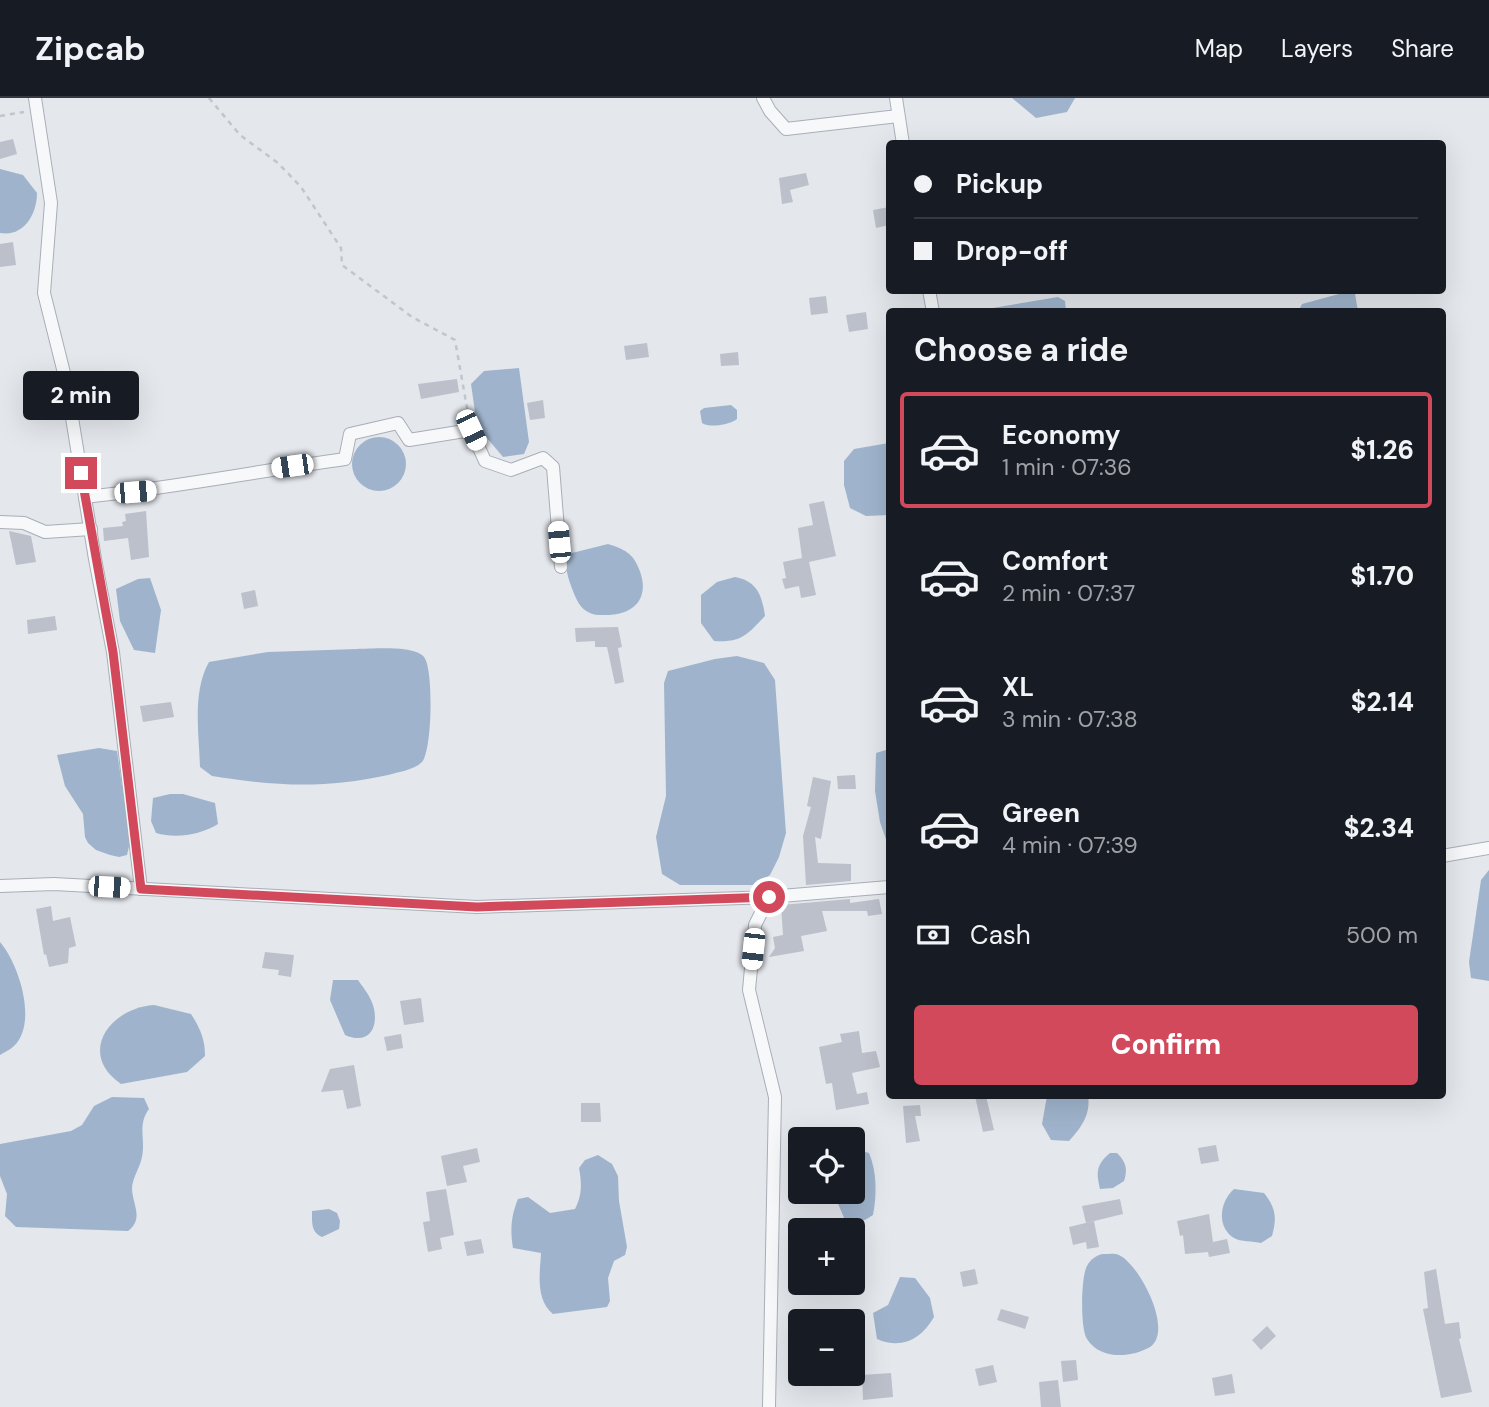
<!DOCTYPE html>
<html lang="en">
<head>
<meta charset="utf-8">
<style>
  :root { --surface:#171b24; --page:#20242c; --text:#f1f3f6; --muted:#9ea1a6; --line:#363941; --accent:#d1495b }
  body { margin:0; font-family:"DM Sans",sans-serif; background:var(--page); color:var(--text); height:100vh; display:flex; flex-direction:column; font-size:26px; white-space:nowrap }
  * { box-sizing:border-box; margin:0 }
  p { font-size:23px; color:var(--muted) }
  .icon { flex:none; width:38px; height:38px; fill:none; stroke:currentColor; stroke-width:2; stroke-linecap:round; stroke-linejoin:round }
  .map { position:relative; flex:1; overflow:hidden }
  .side { position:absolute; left:886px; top:210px; width:560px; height:791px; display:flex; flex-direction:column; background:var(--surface); border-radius:7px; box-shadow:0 7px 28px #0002 }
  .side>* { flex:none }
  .banner { position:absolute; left:886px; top:42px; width:560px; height:154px; border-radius:7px; box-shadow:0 7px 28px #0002; display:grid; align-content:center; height:154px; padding:0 28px; background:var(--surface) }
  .tools { position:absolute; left:788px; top:1029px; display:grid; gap:14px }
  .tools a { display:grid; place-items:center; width:77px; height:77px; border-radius:7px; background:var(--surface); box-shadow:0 7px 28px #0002; font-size:35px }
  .end { position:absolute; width:32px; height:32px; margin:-16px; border:9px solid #d1495b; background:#fff; box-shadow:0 0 0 4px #fff }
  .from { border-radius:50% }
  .bubble { position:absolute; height:49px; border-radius:7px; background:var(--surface); box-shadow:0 7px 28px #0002; font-size:23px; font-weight:800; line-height:49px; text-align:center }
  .car { position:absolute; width:21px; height:42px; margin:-21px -10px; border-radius:9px; box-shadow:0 0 5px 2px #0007; background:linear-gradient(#fff 24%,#345 0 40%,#fff 0 76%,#345 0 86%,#fff 0) }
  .banner b { display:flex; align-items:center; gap:24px; height:66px; font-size:26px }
  .banner b+b { border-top:2px solid var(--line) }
  .banner i { width:18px; height:18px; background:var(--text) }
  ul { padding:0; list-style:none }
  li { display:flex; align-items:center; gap:21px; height:116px; margin:0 14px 10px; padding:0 14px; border:4px solid transparent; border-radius:7px }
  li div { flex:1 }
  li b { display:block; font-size:26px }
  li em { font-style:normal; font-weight:800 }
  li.active { border-color:var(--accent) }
  li>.icon { width:63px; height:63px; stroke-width:1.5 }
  h2 { padding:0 28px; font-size:32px; line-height:84px }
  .pay { display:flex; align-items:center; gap:18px; height:77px; padding:0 28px; font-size:26px }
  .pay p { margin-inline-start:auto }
  .action { display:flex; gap:14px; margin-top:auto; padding:14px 28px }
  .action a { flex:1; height:80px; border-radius:7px; background:var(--accent); color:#fff; font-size:28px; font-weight:800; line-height:80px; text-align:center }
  header { display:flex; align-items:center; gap:42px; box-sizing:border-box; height:98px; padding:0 35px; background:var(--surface); border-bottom:2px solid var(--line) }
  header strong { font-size:33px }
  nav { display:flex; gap:38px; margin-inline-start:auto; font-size:24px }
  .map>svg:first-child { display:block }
  .water { fill:#9fb4cc }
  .building { fill:#bbc0ca }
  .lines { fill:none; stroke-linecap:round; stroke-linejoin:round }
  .minor-casing { stroke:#a9aeb7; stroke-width:14 }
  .path { stroke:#c2c5cb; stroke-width:2.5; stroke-dasharray:5 5; stroke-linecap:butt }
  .minor { stroke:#f7f8fa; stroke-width:12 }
  .route { stroke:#d1495b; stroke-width:9 }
</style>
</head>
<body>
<header>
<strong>Zipcab</strong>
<nav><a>Map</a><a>Layers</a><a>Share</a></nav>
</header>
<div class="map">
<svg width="1489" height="1309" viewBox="0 0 1489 1309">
  <rect width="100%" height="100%" fill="#e4e7ec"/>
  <g class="water">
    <polygon points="1012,0 1075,0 1067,14 1036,20"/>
    <path d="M0,71L23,77L37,95C37,116 24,139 0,135Z"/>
    <polygon points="1350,193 1355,196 1358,213 1302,213 1300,210 1302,206"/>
    <polygon points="1058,199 1065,203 1066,213 975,213"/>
    <polygon points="519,270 529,344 524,356 503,359 477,328 471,286 484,273"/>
    <path d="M731,307L737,312V321C729,327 710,330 702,325L700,313L704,310Z"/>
    <circle cx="379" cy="366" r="27"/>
    <polygon points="889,345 889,417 866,418 850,410 844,387 844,363 854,351"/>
    <path d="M608,446C624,451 633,455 639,471C650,497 637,516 609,517C601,517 594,518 588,514C580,510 576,501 573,493C568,480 564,469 568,456Z"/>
    <path d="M735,479C757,483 762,497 765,518C747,537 741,545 714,543L701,525V497L717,484Z"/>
    <polygon points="150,480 161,512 155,555 134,552 120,523 116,491 138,481"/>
    <path d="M357,551C373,551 414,547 424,559C434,571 432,654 422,664C414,672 398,674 388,677C325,691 275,688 212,678L200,669C199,636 192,594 209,564L268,554Z"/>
    <polygon points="737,558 764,565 775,582 786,735 779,759 770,777 753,787 680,787 662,776 656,739 666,698 664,585 668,573 715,561"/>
    <polygon points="99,650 117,653 130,744 127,757 119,759 110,757 96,752 88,745 85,739 83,716 65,688 57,657"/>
    <polygon points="889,651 889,750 880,724 875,693 876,655"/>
    <path d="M170,696H183L215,705L218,726C200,737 176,741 156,735L151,723L153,700Z"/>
    <polygon points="1489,772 1489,883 1471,880 1469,864 1481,782"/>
    <path d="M0,844C19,866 38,925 14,948C10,952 4,954 0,957Z"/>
    <path d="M333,882H358C362,888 368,895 371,902C381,924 372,949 345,937L330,902Z"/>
    <path d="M154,907L191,916C200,930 205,941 205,958L187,974L121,986C77,956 109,910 154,907Z"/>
    <path d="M1047,998H1088C1091,1016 1081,1030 1069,1043L1051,1042L1042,1026Z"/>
    <path d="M112,999L144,1000L149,1011C137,1027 146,1041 142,1059C140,1070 132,1080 132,1091C133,1108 144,1121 128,1133L16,1129L5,1118L7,1096L0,1078V1046L71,1033L82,1027L94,1008Z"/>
    <path d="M858,1052L869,1055C877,1074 877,1097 873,1117C863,1124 857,1126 845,1122L833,1094H852V1053Z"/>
    <path d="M1110,1055H1117C1126,1064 1128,1071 1124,1083L1113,1090L1100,1091C1096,1074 1096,1067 1110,1055Z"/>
    <path d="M598,1057L612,1066L618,1078L619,1103L627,1149L625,1157L614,1163L608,1180L610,1203L607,1209L553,1216C535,1201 540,1175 541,1155L513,1150C510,1132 511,1118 518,1101L528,1099L550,1115L575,1111C582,1097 582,1086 579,1070L585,1062Z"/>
    <path d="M1234,1091L1264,1095C1276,1110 1277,1120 1272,1138L1261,1145C1254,1143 1240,1144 1234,1140C1215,1128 1221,1102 1234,1091Z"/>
    <path d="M329,1111L337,1115L340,1123L339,1131L322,1139C311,1134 312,1125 312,1113Z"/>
    <path d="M1103,1156C1108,1156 1115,1155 1119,1157C1140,1167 1174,1233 1150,1249C1131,1260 1100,1262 1087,1241C1080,1231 1081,1178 1087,1168C1090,1162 1096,1157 1103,1156Z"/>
    <path d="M900,1179L915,1180L930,1200L934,1219C921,1241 902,1252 877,1241L873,1215L888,1207Z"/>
  </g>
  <g class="building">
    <polygon points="13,41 17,56 0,61 0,44"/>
    <polygon points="806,75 809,87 790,92 793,104 782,106 779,80"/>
    <polygon points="889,109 889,127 876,130 873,112"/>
    <polygon points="13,144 16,167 0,169 0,146"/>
    <polygon points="826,198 828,215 811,217 809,200"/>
    <polygon points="866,214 868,231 849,234 846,217"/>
    <polygon points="647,245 649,259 626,262 624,248"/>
    <polygon points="738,254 739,267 721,268 720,256"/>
    <polygon points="457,281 459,294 421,301 418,286"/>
    <polygon points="543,302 545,320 530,322 527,305"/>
    <polygon points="824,403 836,458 809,464 816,497 801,500 799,488 785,491 782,481 786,480 783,464 802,460 798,430 813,427 809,406"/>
    <polygon points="146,413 149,459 131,462 128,440 104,443 103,430 123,428 122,424 126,423 125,416"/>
    <polygon points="9,433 31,438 36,464 16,467"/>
    <polygon points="255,492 258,508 244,511 241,495"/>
    <polygon points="55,518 57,532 28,536 27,522"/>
    <polygon points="618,529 622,549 618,550 624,584 615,586 607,549 595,549 595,543 576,544 575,530"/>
    <polygon points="171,604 174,619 143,624 140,608"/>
    <polygon points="855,677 856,691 838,691 837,678"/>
    <polygon points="813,679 831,683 821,741 815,739 818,765 851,766 851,783 806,787 803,738 811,709 807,708"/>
    <polygon points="850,801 850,805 879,801 882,816 868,818 867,813 822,813 827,833 801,838 804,853 769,859 775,850 773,839 783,837 781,807"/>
    <polygon points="51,808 53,823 70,819 76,848 69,850 68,865 49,869 46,856 44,857 36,811"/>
    <polygon points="265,854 294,857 291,879 278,877 279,872 262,870"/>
    <polygon points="421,900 424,924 404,927 400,903"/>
    <polygon points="859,933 862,955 876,953 880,969 852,975 857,996 867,994 869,1006 836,1012 832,985 826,986 819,949 842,944 840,936"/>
    <polygon points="401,936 403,950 387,953 384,939"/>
    <polygon points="354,967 361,1008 347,1011 343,992 321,994 330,971"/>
    <polygon points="975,998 986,998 994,1032 983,1034"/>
    <polygon points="581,1005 600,1005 601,1024 581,1024"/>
    <polygon points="920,1007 921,1018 915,1018 920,1043 906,1045 903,1008"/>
    <polygon points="1216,1047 1219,1063 1201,1066 1198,1050"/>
    <polygon points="477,1050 480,1064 463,1068 467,1084 447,1088 441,1058"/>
    <polygon points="446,1091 454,1137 440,1140 442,1151 428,1154 423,1124 430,1123 426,1094"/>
    <polygon points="1120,1101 1123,1116 1086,1125 1082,1108"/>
    <polygon points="1209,1116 1213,1144 1227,1141 1230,1155 1209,1159 1208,1154 1185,1156 1183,1137 1180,1138 1177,1123"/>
    <polygon points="1094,1123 1099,1149 1087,1151 1086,1144 1073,1147 1069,1129"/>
    <polygon points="481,1141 484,1155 467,1158 464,1144"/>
    <polygon points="975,1171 978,1186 963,1189 960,1174"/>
    <polygon points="1436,1171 1445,1226 1459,1224 1461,1240 1459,1241 1472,1294 1441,1300 1423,1211 1428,1210 1424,1174"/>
    <polygon points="1001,1211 1029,1219 1025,1231 997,1222"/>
    <polygon points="1267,1228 1276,1238 1261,1252 1252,1242"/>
    <polygon points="1076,1262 1078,1282 1063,1284 1061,1263"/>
    <polygon points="993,1267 997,1284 979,1288 975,1271"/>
    <polygon points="891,1275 893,1299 863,1302 862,1277"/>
    <polygon points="1232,1276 1235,1295 1215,1298 1212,1280"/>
    <polygon points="1058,1282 1061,1309 1041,1309 1039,1284"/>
  </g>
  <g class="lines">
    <g class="minor-casing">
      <g id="minor">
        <polyline points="35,0 51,105 44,195 66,283 95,461 113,554 141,791"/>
        <polyline points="763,0 770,13 786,31 898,18"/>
        <polyline points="896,0 903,46"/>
        <polyline points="929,192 933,214"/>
        <path d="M85,399C173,390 258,373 345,361L350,336L398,325L409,342L471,332L485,363L511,372L543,360L553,369L561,469"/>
        <polyline points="0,424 24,425 45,434 91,431"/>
        <polyline points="1442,758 1489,750"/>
        <polyline points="0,788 54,786 477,809 769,799 889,789"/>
        <polyline points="769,1309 775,999 749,892 755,827 769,799"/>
      </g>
    </g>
    <g class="path">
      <polyline points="209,0 240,37 278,65 301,89 341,150 342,167 412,219 455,242 469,321"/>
      <polyline points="0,18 24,14"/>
    </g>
    <use href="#minor" class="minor"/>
  </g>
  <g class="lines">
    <polyline class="route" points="81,375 113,554 141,791 477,809 769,799"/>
  </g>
</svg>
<div class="tools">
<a><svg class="icon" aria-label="locate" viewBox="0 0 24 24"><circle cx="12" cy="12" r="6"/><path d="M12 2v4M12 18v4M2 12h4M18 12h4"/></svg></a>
<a>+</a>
<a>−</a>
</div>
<i class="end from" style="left:769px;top:799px"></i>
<i class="end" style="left:81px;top:375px"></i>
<div class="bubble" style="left:23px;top:273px;width:116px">2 min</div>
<i class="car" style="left:471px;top:332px;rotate:155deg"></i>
<i class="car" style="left:292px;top:368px;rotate:262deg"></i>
<i class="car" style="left:135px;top:394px;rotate:85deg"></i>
<i class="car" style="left:559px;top:444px;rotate:355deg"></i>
<i class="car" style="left:109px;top:789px;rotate:93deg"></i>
<i class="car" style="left:753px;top:851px;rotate:186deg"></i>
<div class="banner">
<b><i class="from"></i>Pickup</b>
<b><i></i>Drop-off</b>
</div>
<section class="side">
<h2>Choose a ride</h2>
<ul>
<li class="active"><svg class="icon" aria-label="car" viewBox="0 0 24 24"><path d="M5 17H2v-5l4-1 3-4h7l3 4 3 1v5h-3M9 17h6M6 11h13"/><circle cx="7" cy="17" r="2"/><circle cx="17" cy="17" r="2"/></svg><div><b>Economy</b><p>1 min · 07:36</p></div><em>$1.26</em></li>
<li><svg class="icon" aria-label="car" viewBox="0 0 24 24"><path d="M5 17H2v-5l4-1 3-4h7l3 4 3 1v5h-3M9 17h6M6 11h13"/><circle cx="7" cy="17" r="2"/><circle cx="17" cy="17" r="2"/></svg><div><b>Comfort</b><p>2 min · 07:37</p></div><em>$1.70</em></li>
<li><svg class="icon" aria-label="car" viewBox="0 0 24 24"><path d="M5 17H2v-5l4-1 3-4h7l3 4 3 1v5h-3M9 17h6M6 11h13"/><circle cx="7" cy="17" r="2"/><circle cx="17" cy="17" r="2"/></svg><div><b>XL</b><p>3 min · 07:38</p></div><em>$2.14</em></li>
<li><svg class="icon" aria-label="car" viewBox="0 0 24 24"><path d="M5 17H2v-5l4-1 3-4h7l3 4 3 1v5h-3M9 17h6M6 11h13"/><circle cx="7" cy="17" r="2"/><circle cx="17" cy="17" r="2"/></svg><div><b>Green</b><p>4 min · 07:39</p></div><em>$2.34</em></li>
</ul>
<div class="pay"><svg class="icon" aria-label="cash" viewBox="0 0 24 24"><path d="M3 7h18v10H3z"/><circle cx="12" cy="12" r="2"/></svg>Cash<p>500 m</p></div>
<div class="action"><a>Confirm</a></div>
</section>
</div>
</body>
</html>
